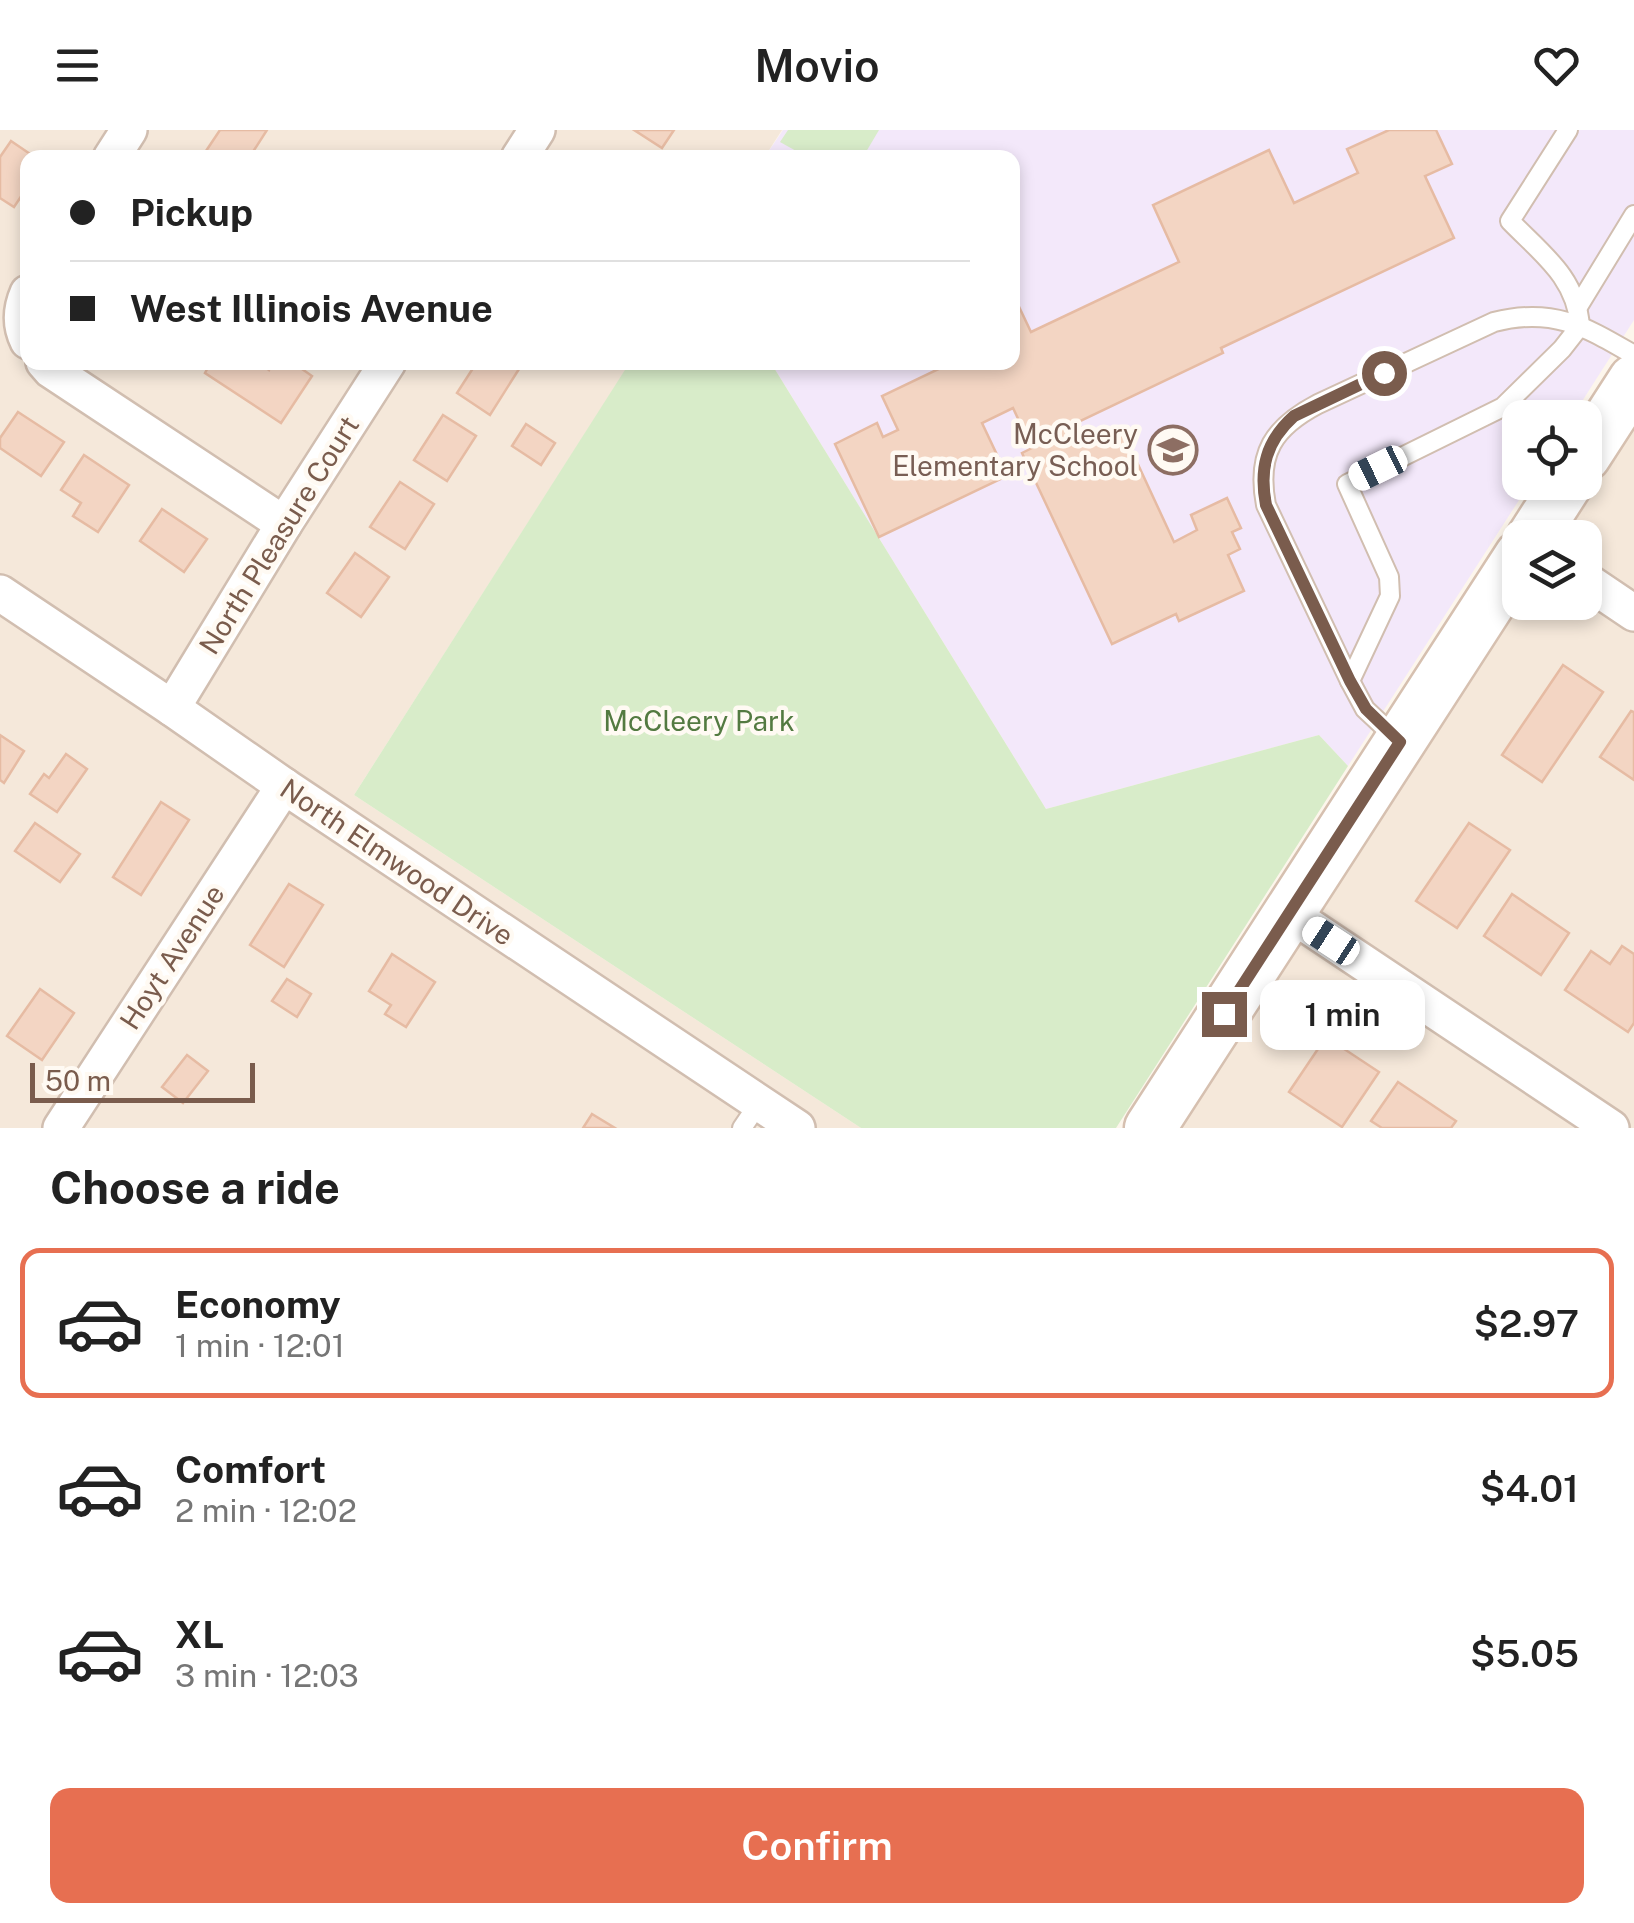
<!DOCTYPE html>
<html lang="en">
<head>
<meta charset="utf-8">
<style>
  :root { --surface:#fff; --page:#f2f2f2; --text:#222; --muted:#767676; --line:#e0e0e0; --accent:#e76f51 }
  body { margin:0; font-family:"Public Sans",sans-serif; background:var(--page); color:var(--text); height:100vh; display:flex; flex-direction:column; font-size:38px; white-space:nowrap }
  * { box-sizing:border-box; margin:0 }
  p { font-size:32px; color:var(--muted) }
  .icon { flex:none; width:55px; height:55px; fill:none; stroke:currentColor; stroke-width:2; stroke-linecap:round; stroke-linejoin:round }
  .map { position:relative; height:998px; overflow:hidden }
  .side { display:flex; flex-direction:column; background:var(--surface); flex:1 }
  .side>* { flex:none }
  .hud { position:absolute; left:20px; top:20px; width:1000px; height:220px; border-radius:20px; box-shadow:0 5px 15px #0003; display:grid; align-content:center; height:220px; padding:0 50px; background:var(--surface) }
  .buttons { position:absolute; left:1502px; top:270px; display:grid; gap:20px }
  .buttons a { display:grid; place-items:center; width:100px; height:100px; border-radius:20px; background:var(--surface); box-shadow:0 5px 15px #0003; font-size:50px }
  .scale { position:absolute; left:30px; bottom:25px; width:225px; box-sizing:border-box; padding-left:10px; border:5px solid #7a5c4d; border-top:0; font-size:28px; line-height:35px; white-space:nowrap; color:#7a5c4d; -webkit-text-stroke:8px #fffaf3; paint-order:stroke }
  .end { position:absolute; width:45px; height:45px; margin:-22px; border:12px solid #7a5c4d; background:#fff; box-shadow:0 0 0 5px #fff }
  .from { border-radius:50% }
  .bubble { position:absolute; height:70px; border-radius:20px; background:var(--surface); box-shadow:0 5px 15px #0003; font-size:32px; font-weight:600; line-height:70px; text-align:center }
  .car { position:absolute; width:30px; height:60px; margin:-30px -15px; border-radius:12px; box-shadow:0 0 8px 2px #0007; background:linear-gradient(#fff 24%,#345 0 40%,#fff 0 76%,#345 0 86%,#fff 0) }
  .hud b { display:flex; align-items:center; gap:35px; height:95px; font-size:38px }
  .hud b+b { border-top:2px solid var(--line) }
  .hud i { width:25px; height:25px; background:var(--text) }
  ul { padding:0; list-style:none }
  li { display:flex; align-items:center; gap:30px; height:150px; margin:0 20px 15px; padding:0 30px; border:5px solid transparent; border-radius:20px }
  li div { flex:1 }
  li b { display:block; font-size:38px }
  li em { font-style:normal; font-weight:600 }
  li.active { border-color:var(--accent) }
  li>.icon { width:90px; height:90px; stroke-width:1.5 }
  h2 { padding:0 50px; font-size:45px; line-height:120px }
  .cta { display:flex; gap:20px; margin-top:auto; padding:20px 50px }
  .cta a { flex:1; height:115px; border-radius:20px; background:var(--accent); color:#fff; font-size:40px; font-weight:600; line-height:115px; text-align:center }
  header { display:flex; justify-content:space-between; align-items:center; height:130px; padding:0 50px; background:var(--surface); font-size:45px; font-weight:600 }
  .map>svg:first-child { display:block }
  .residential { fill:#f5e8da }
  .education { fill:#f3e8fa }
  .green { fill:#d8ecc9 }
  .building { fill:#f3d5c3; stroke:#e6bba3; stroke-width:2.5 }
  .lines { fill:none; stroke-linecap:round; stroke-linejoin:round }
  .service-casing { stroke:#d1beb0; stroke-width:22 }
  .minor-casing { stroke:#d1beb0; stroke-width:40 }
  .secondary-casing { stroke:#d6c0b0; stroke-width:55 }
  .service { stroke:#fff; stroke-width:18 }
  .minor { stroke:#fff; stroke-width:35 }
  .secondary { stroke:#fff; stroke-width:50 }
  .route { stroke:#7a5c4d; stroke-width:12 }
  .labels { text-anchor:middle; stroke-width:9; stroke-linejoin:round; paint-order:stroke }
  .education-label { font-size:28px; fill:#785e54; stroke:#fffaf3; text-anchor:end }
  .street-label { font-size:28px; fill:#7a5c4d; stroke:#fffaf3 }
  .park-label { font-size:28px; fill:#537a41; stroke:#fffaf3 }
</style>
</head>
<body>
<header><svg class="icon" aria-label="menu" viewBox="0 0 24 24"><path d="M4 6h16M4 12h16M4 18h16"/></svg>Movio<svg class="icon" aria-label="heart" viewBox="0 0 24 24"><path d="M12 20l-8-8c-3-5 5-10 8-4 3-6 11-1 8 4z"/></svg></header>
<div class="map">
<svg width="1634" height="998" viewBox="0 0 1634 998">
  <rect width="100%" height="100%" fill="#fdf6ec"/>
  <g class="residential">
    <polygon points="0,0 782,0 764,28 28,28 28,232 630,233 354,665 861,998 0,998"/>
    <polygon points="1634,296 1634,998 1178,998 1520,471 1585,472 1585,408 1562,407"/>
  </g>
  <polygon class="education" points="783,0 1634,0 1634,190 1572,287 1520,288 1520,352 1530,353 1348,636 1319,605 1046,679 771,233 1012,232 1012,28 764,28"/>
  <g class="green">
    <polygon points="788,0 879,0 863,27 807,27 780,12"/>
    <polygon points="630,232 771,233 1046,679 1319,605 1348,636 1116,998 861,998 354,665"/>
  </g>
  <g class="building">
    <polygon points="220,0 267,0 249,28 217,28 206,21"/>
    <polygon points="634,0 674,0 662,18"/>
    <polygon points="1389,0 1436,0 1452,34 1425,46 1454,108 1221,218 1223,223 1078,292 1089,316 1122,300 1174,412 1197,400 1191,385 1227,368 1241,398 1232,402 1240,419 1228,425 1244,461 1179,491 1176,484 1112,514 1022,323 1032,318 1013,278 982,293 1007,346 879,407 835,314 877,293 883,307 898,300 882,266 953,232 1012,232 1012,162 1031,202 1179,132 1153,75 1269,20 1294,73 1358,43 1347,19"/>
    <polygon points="11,11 36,28 28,28 28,56 14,77 0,68 0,27"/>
    <polygon points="211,232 258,232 269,240 273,232 292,232 312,246 281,293 205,243"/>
    <polygon points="477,232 509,232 519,239 490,285 457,263"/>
    <polygon points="18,282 64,312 41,346 0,318 0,308"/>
    <polygon points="443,285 476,306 447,351 414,330"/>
    <polygon points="526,294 555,313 541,335 512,316"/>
    <polygon points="84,325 129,355 98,402 73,386 81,373 61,360"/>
    <polygon points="400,352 434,374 405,419 370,397"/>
    <polygon points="162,379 207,409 184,442 140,411"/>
    <polygon points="355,423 389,447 361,487 327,463"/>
    <polygon points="1563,535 1603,562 1542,652 1502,625"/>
    <polygon points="1631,581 1634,582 1634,650 1600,627"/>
    <polygon points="0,605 24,621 4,653 0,650"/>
    <polygon points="66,624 87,639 57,682 30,664 44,644 49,648"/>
    <polygon points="161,672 189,690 141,765 113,747"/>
    <polygon points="35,693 80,724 60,752 15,721"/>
    <polygon points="1469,693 1510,720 1457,798 1416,771"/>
    <polygon points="289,754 323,775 284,837 250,815"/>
    <polygon points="1512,764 1569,803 1541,845 1484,806"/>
    <polygon points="1622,816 1634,824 1634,893 1628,902 1565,860 1591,821 1610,834"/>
    <polygon points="392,824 435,852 406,897 385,884 391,875 369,861"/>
    <polygon points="287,849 311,864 297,887 272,871"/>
    <polygon points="40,859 74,883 42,930 7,906"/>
    <polygon points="1326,907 1379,942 1342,997 1289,962"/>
    <polygon points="187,925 208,941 183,973 162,957"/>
    <polygon points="1398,952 1456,991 1451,998 1382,998 1371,991"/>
    <polygon points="592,984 615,998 583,998"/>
  </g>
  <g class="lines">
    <g class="service-casing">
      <g id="service">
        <polyline points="1579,175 1634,85"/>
        <path d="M1350,551L1390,466L1389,447L1347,354L1503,277L1562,219L1580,196C1576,147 1542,124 1510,91L1568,0"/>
        <path d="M1396,608L1365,579L1350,551L1266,375C1256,323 1274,297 1318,274L1494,192C1553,177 1584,196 1634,225"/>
        <polyline points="742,998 759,973"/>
      </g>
    </g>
    <g class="minor-casing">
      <g id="minor">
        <polyline points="111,28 129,0"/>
        <polyline points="519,28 537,0"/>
        <path d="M28,163C21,179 20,195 28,211"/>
        <polyline points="44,232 51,240 284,394"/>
        <polyline points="1585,450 1634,483"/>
        <polyline points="0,463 172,578 284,656 797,998"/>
        <polyline points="172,578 284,394 388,232"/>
        <polyline points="1289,783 1611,998"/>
        <polyline points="61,998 284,656"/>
      </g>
    </g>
    <g class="secondary-casing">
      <g id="secondary">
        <polyline points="1585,326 1634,250"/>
        <polyline points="1532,408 1568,352"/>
        <polyline points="1150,998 1520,426"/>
      </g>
    </g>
    <use href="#service" class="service"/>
    <use href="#minor" class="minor"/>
    <use href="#secondary" class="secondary"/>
  </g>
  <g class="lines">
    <path class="route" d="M1224,884L1400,612L1366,579L1350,551L1266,375C1259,339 1266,311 1294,286L1384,243"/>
  </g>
  <defs>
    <g id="school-ring" transform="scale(2.5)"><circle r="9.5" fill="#fffaf3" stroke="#8d6e63" stroke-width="1.5"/><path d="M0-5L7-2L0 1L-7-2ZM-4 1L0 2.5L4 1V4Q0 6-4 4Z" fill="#8d6e63"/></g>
  </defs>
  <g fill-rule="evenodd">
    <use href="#school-ring" x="1173" y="320"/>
  </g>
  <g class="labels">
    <g class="education-label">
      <text x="1138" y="314">McCleery<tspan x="1138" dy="32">Elementary School</tspan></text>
    </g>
    <g class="street-label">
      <text transform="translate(279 405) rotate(-58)" y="10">North Pleasure Court</text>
      <text transform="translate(397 732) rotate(34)" y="10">North Elmwood Drive</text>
      <text transform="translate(172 827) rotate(-57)" y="10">Hoyt Avenue</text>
    </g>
    <g class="park-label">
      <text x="699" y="601">McCleery Park</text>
    </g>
  </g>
</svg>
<div class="buttons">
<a><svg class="icon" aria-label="locate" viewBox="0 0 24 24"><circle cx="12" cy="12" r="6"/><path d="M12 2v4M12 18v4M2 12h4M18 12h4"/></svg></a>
<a><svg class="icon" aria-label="layers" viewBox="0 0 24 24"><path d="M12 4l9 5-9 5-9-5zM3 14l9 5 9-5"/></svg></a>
</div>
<div class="scale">50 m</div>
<i class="end from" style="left:1384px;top:243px"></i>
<i class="end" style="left:1224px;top:884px"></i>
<div class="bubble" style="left:1260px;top:850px;width:165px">1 min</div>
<i class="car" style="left:1378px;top:338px;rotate:244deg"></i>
<i class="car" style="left:1331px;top:811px;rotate:303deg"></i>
<div class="hud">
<b><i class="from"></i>Pickup</b>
<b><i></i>West Illinois Avenue</b>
</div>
</div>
<section class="side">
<h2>Choose a ride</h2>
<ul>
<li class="active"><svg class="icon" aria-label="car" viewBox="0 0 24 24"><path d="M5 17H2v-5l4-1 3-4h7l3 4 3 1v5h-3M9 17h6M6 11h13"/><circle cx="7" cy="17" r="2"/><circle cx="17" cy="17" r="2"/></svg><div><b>Economy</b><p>1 min · 12:01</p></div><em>$2.97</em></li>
<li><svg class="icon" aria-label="car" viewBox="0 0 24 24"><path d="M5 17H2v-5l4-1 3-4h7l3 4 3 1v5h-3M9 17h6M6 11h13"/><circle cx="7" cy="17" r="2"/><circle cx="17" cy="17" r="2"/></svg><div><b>Comfort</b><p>2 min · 12:02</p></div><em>$4.01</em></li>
<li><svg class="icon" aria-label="car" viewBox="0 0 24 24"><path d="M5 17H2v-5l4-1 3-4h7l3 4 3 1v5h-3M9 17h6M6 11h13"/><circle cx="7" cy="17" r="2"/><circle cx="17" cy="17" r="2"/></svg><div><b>XL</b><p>3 min · 12:03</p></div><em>$5.05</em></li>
</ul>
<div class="cta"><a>Confirm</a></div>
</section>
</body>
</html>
